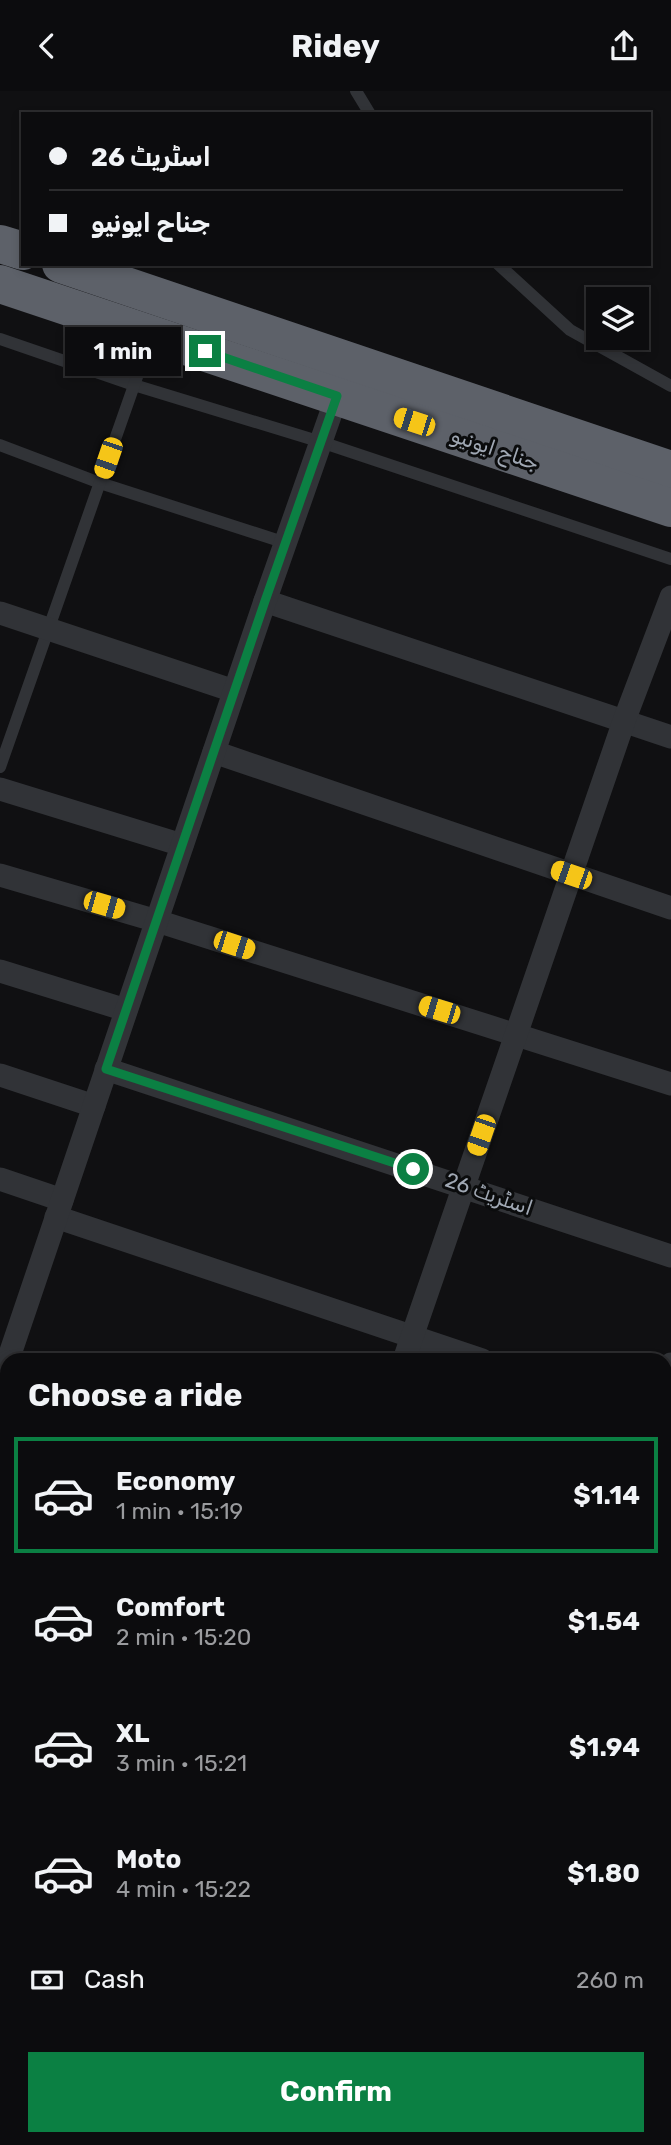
<!DOCTYPE html>
<html lang="en">
<head>
<meta charset="utf-8">
<style>
  :root { --surface:#0c0c0e; --page:#1a1a1c; --text:#f1f3f6; --muted:#9a9b9e; --line:#2c2c2e; --accent:#0b8043 }
  body { margin:0; font-family:Rubik,Cairo,sans-serif; background:var(--page); color:var(--text); height:100vh; display:flex; flex-direction:column; font-size:26px; white-space:nowrap }
  * { box-sizing:border-box; margin:0 }
  p { font-size:23px; color:var(--muted) }
  .icon { flex:none; width:38px; height:38px; fill:none; stroke:currentColor; stroke-width:2; stroke-linecap:round; stroke-linejoin:round }
  .map { position:relative; flex:1; overflow:hidden }
  .panel { position:absolute; left:0px; top:1262px; width:672px; height:793px; display:flex; flex-direction:column; background:var(--surface); border-radius:21px 21px 0 0; box-shadow:0 4px 10px #0003,0 0 0 2px var(--line) }
  .panel>* { flex:none }
  .guide { position:absolute; left:21px; top:21px; width:630px; height:154px; border-radius:0px; box-shadow:0 4px 10px #0003,0 0 0 2px var(--line); display:grid; align-content:center; height:154px; padding:0 28px; background:var(--surface) }
  .fabs { position:absolute; left:586px; top:196px; display:grid; gap:14px }
  .fabs a { display:grid; place-items:center; width:63px; height:63px; border-radius:0px; background:var(--surface); box-shadow:0 4px 10px #0003,0 0 0 2px var(--line); font-size:35px }
  .end { position:absolute; width:32px; height:32px; margin:-16px; border:9px solid #0b8043; background:#fff; box-shadow:0 0 0 4px #fff }
  .from { border-radius:50% }
  .bubble { position:absolute; height:49px; border-radius:0px; background:var(--surface); box-shadow:0 4px 10px #0003,0 0 0 2px var(--line); font-size:23px; font-weight:700; line-height:49px; text-align:center }
  .car { position:absolute; width:21px; height:42px; margin:-21px -10px; border-radius:9px; box-shadow:0 0 5px 2px #0007; background:linear-gradient(#f5c518 24%,#345 0 40%,#f5c518 0 76%,#345 0 86%,#f5c518 0) }
  .guide b { display:flex; align-items:center; gap:24px; height:66px; font-size:26px }
  .guide b+b { border-top:2px solid var(--line) }
  .guide i { width:18px; height:18px; background:var(--text) }
  ul { padding:0; list-style:none }
  li { display:flex; align-items:center; gap:21px; height:116px; margin:0 14px 10px; padding:0 14px; border:4px solid transparent; border-radius:0px }
  li div { flex:1 }
  li b { display:block; font-size:26px }
  li em { font-style:normal; font-weight:700 }
  li.on { border-color:var(--accent) }
  li>.icon { width:63px; height:63px; stroke-width:1.5 }
  h2 { padding:0 28px; font-size:32px; line-height:84px }
  .pay { display:flex; align-items:center; gap:18px; height:77px; padding:0 28px; font-size:26px }
  .pay p { margin-inline-start:auto }
  .primary-button { display:flex; gap:14px; margin-top:auto; padding:14px 28px }
  .primary-button a { flex:1; height:80px; border-radius:0px; background:var(--accent); color:#fff; font-size:28px; font-weight:700; line-height:80px; text-align:center }
  header { display:flex; justify-content:space-between; align-items:center; height:91px; padding:0 28px; background:var(--surface); font-size:32px; font-weight:700 }
  .map>svg:first-child { display:block }
  .building { fill:#3c3e42; stroke:#2a2a2e; stroke-width:2 }
  .lines { fill:none; stroke-linecap:round; stroke-linejoin:round }
  .lane { stroke:#313337; stroke-width:12 }
  .street { stroke:#313337; stroke-width:23 }
  .highway { stroke:#5d6169; stroke-width:38 }
  .route { stroke:#0b8043; stroke-width:9 }
  .labels { text-anchor:middle; stroke-width:6; stroke-linejoin:round; paint-order:stroke }
  .street-label { font-size:21px; fill:#a0a8b4; stroke:#0b0c0d }
</style>
</head>
<body>
<header><svg class="icon" aria-label="back" viewBox="0 0 24 24"><path d="M15 5l-7 7 7 7"/></svg>Ridey<svg class="icon" aria-label="share" viewBox="0 0 24 24"><path d="M12 15V3M7 8l5-5 5 5M5 13v7h14v-7"/></svg></header>
<div class="map">
<svg width="671" height="2054" viewBox="0 0 671 2054">
  <rect width="100%" height="100%" fill="#101012"/>
  <g class="building">
    <polygon points="665,1589 671,1591 671,1651 665,1670"/>
    <polygon points="671,1651 671,1680 665,1678 665,1670"/>
    <polygon points="665,1678 671,1680 671,1768 665,1766"/>
  </g>
  <g class="lines">
    <g class="lane">
      <polyline points="356,0 370,23"/>
      <polyline points="498,173 570,239 671,295"/>
      <polyline points="0,248 134,294 321,351 671,468"/>
      <polyline points="0,354 100,392 286,452"/>
      <polyline points="0,676 151,246"/>
    </g>
    <g class="street">
      <polyline points="265,510 671,646"/>
      <polyline points="0,522 234,600"/>
      <polyline points="214,661 671,817"/>
      <polyline points="0,698 182,754"/>
      <polyline points="0,784 157,830 671,993"/>
      <polyline points="0,880 126,919"/>
      <polyline points="106,978 671,1165"/>
      <polyline points="0,984 94,1015"/>
      <polyline points="0,1088 62,1109"/>
      <polyline points="56,1126 482,1269"/>
      <polyline points="8,1269 265,510 337,305"/>
      <polyline points="404,1269 624,630 671,506"/>
      <polyline points="665,1279 671,1273"/>
      <polyline points="0,1291 7,1271"/>
      <polyline points="0,1454 7,1456"/>
      <polyline points="665,1563 671,1557"/>
      <polyline points="0,1583 7,1586"/>
      <polyline points="0,1709 7,1712"/>
      <polyline points="665,1800 671,1802"/>
      <polyline points="0,1843 7,1845"/>
      <polyline points="665,1889 671,1896"/>
      <polyline points="0,1944 7,1937"/>
      <polyline points="0,2027 7,2035"/>
      <polyline points="19,2048 25,2054"/>
      <polyline points="371,2048 377,2054"/>
      <polyline points="533,2048 539,2054"/>
      <polyline points="228,2054 234,2048"/>
      <polyline points="349,2054 356,2048"/>
    </g>
    <g class="highway">
      <polyline points="0,153 23,160"/>
      <polyline points="61,173 671,379"/>
      <polyline points="0,193 671,417"/>
    </g>
  </g>
  <g class="lines">
    <polyline class="route" points="205,260 337,305 265,510 106,978 413,1078"/>
  </g>
  <g class="labels">
    <g class="street-label">
      <text transform="translate(495 358) rotate(19)" y="7">جناح ایونیو</text>
      <text transform="translate(489 1103) rotate(19)" y="7">اسٹریٹ 26</text>
    </g>
  </g>
</svg>
<div class="fabs">
<a><svg class="icon" aria-label="layers" viewBox="0 0 24 24"><path d="M12 4l9 5-9 5-9-5zM3 14l9 5 9-5"/></svg></a>
</div>
<i class="end from" style="left:413px;top:1078px"></i>
<i class="end" style="left:205px;top:260px"></i>
<div class="bubble" style="left:65px;top:236px;width:116px">1 min</div>
<i class="car" style="left:414px;top:331px;rotate:288deg"></i>
<i class="car" style="left:108px;top:367px;rotate:199deg"></i>
<i class="car" style="left:571px;top:784px;rotate:289deg"></i>
<i class="car" style="left:104px;top:814px;rotate:106deg"></i>
<i class="car" style="left:234px;top:854px;rotate:108deg"></i>
<i class="car" style="left:439px;top:919px;rotate:287deg"></i>
<i class="car" style="left:481px;top:1044px;rotate:199deg"></i>
<div class="guide">
<b><i class="from"></i>اسٹریٹ 26</b>
<b><i></i>جناح ایونیو</b>
</div>
<section class="panel">
<h2>Choose a ride</h2>
<ul>
<li class="on"><svg class="icon" aria-label="car" viewBox="0 0 24 24"><path d="M5 17H2v-5l4-1 3-4h7l3 4 3 1v5h-3M9 17h6M6 11h13"/><circle cx="7" cy="17" r="2"/><circle cx="17" cy="17" r="2"/></svg><div><b>Economy</b><p>1 min · 15:19</p></div><em>$1.14</em></li>
<li><svg class="icon" aria-label="car" viewBox="0 0 24 24"><path d="M5 17H2v-5l4-1 3-4h7l3 4 3 1v5h-3M9 17h6M6 11h13"/><circle cx="7" cy="17" r="2"/><circle cx="17" cy="17" r="2"/></svg><div><b>Comfort</b><p>2 min · 15:20</p></div><em>$1.54</em></li>
<li><svg class="icon" aria-label="car" viewBox="0 0 24 24"><path d="M5 17H2v-5l4-1 3-4h7l3 4 3 1v5h-3M9 17h6M6 11h13"/><circle cx="7" cy="17" r="2"/><circle cx="17" cy="17" r="2"/></svg><div><b>XL</b><p>3 min · 15:21</p></div><em>$1.94</em></li>
<li><svg class="icon" aria-label="car" viewBox="0 0 24 24"><path d="M5 17H2v-5l4-1 3-4h7l3 4 3 1v5h-3M9 17h6M6 11h13"/><circle cx="7" cy="17" r="2"/><circle cx="17" cy="17" r="2"/></svg><div><b>Moto</b><p>4 min · 15:22</p></div><em>$1.80</em></li>
</ul>
<div class="pay"><svg class="icon" aria-label="cash" viewBox="0 0 24 24"><path d="M3 7h18v10H3z"/><circle cx="12" cy="12" r="2"/></svg>Cash<p>260 m</p></div>
<div class="primary-button"><a>Confirm</a></div>
</section>
</div>
</body>
</html>
